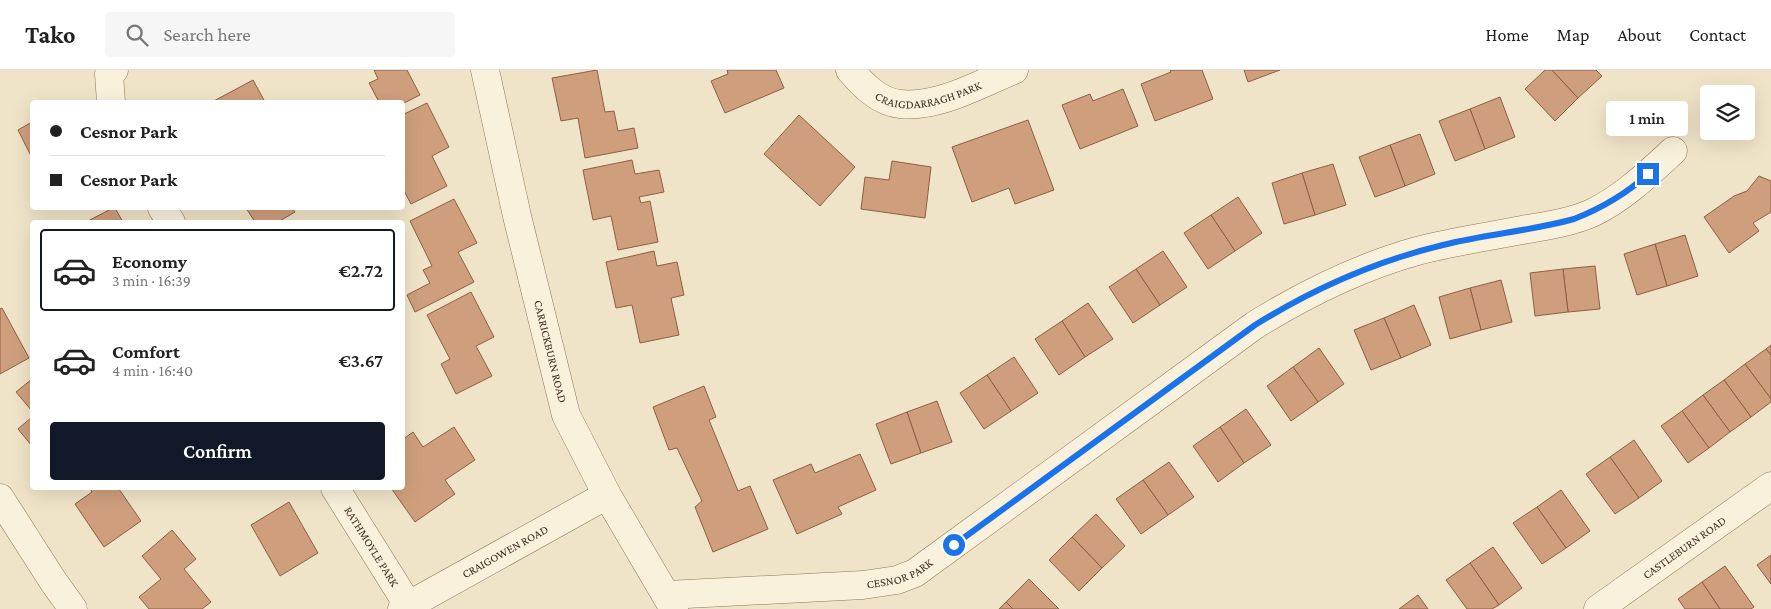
<!DOCTYPE html>
<html lang="en">
<head>
<meta charset="utf-8">
<style>
  :root { --surface:#fff; --page:#f6f6f6; --text:#222; --muted:#767676; --line:#e0e0e0; --accent:#111827 }
  body { margin:0; font-family:"Crimson Pro",serif; background:var(--page); color:var(--text); height:100vh; display:flex; flex-direction:column; font-size:19px; white-space:nowrap }
  * { box-sizing:border-box; margin:0 }
  p { font-size:16px; color:var(--muted) }
  .icon { flex:none; width:28px; height:28px; fill:none; stroke:currentColor; stroke-width:2; stroke-linecap:round; stroke-linejoin:round }
  .map { position:relative; flex:1; overflow:hidden }
  .drawer { position:absolute; left:30px; top:150px; width:375px; height:270px; display:flex; flex-direction:column; background:var(--surface); border-radius:5px; box-shadow:0 5px 20px #0002 }
  .drawer>* { flex:none }
  .guide { position:absolute; left:30px; top:30px; width:375px; height:110px; border-radius:5px; box-shadow:0 5px 20px #0002; display:grid; align-content:center; height:110px; padding:0 20px; background:var(--surface) }
  .tools { position:absolute; left:1700px; top:15px; display:grid; gap:10px }
  .tools a { display:grid; place-items:center; width:55px; height:55px; border-radius:5px; background:var(--surface); box-shadow:0 5px 20px #0002; font-size:25px }
  .end { position:absolute; width:22px; height:22px; margin:-11px; border:6px solid #1a73e8; background:#fff; box-shadow:0 0 0 2px #fff }
  .from { border-radius:50% }
  .bubble { position:absolute; height:35px; border-radius:5px; background:var(--surface); box-shadow:0 5px 20px #0002; font-size:16px; font-weight:600; line-height:35px; text-align:center }
  .guide b { display:flex; align-items:center; gap:18px; height:48px; font-size:19px }
  .guide b+b { border-top:1px solid var(--line) }
  .guide i { width:12px; height:12px; background:var(--text) }
  ul { padding:9px 0 0; list-style:none }
  li { display:flex; align-items:center; gap:15px; height:82px; margin:0 10px 8px; padding:0 10px; border:2px solid transparent; border-radius:5px }
  li div { flex:1 }
  li b { display:block; font-size:19px }
  li em { font-style:normal; font-weight:600 }
  li.on { border-color:var(--accent) }
  li>.icon { width:45px; height:45px; stroke-width:1.5 }
  .cta { display:flex; gap:10px; margin-top:auto; padding:10px 20px }
  .cta a { flex:1; height:58px; border-radius:5px; background:var(--accent); color:#fff; font-size:20px; font-weight:600; line-height:58px; text-align:center }
  header { display:flex; align-items:center; gap:30px; box-sizing:border-box; height:70px; padding:0 25px; background:var(--surface); border-bottom:1px solid var(--line) }
  header strong { font-size:24px }
  nav { display:flex; gap:28px; margin-inline-start:auto; font-size:18px }
  .search { width:350px; height:45px; background:var(--page); display:flex; align-items:center; gap:12px; box-sizing:border-box; padding:0 18px; border-radius:5px; color:var(--muted); font-size:19px }
  .map>svg:first-child { display:block }
  .building { fill:#cf9f7d; stroke:#8d5f41 }
  .lines { fill:none; stroke-linecap:round; stroke-linejoin:round }
  .minor-casing { stroke:#8d765c; stroke-width:29 }
  .minor { stroke:#faf1dc; stroke-width:28 }
  .route { stroke:#1a73e8; stroke-width:6 }
  .labels { text-anchor:middle; stroke-width:5; stroke-linejoin:round; paint-order:stroke }
  .street-label { font-size:12px; fill:#3d2e20; stroke:#f7eed8 }
</style>
</head>
<body>
<header>
<strong>Tako</strong>
<div class="search"><svg class="icon" aria-label="search" viewBox="0 0 24 24"><circle cx="10" cy="10" r="6"/><path d="M15 15l6 6"/></svg>Search here</div>
<nav><a>Home</a><a>Map</a><a>About</a><a>Contact</a></nav>
</header>
<div class="map">
<svg width="1771" height="539" viewBox="0 0 1771 539">
  <rect width="100%" height="100%" fill="#f0e4c8"/>
  <g class="building">
    <polygon points="374,0 407,0 420,25 402,34 402,32 379,32 369,13 378,9"/>
    <polygon points="597,0 605,42 614,41 618,61 634,58 638,78 585,88 578,48 561,51 552,8"/>
    <polygon points="727,0 776,0 784,18 725,43 711,11 728,4"/>
    <polygon points="1170,0 1202,0 1213,29 1155,51 1141,14 1171,2"/>
    <polygon points="1244,0 1280,0 1248,12"/>
    <polygon points="1545,0 1552,0 1578,28 1555,51 1525,19"/>
    <polygon points="1552,0 1596,0 1602,6 1578,28"/>
    <polygon points="253,10 265,32 212,32"/>
    <polygon points="1123,19 1138,56 1080,79 1062,35 1090,24 1093,31"/>
    <polygon points="1500,27 1515,67 1485,79 1470,39"/>
    <polygon points="427,33 449,77 432,86 447,116 411,134 402,117 402,101 405,100 402,94 402,45"/>
    <polygon points="1470,39 1485,79 1455,91 1439,51"/>
    <polygon points="799,45 855,97 820,136 764,84"/>
    <polygon points="1028,50 1054,120 1015,134 1009,118 972,132 952,77"/>
    <polygon points="32,52 32,88 18,60"/>
    <polygon points="1420,64 1435,104 1405,116 1390,75"/>
    <polygon points="1390,75 1405,116 1375,127 1359,87"/>
    <polygon points="632,90 635,104 659,100 664,122 639,127 641,133 650,131 658,172 618,180 611,146 593,150 583,100"/>
    <polygon points="892,91 931,97 925,148 861,139 865,107 889,110"/>
    <polygon points="1333,94 1346,135 1315,145 1302,103"/>
    <polygon points="1302,103 1315,145 1284,154 1272,113"/>
    <polygon points="1759,106 1771,111 1771,142 1753,153 1759,161 1729,183 1704,147 1734,126 1747,121"/>
    <polygon points="1238,127 1262,163 1235,181 1211,145"/>
    <polygon points="454,129 477,173 458,182 474,212 415,242 407,225 430,213 423,200 432,196 410,151"/>
    <polygon points="113,138 115,138 123,152 86,152"/>
    <polygon points="246,138 292,138 295,142 278,152 255,152"/>
    <polygon points="1211,145 1235,181 1208,199 1184,163"/>
    <polygon points="1685,165 1698,206 1667,216 1655,174"/>
    <polygon points="1655,174 1667,216 1637,225 1624,184"/>
    <polygon points="654,181 657,196 677,192 684,225 671,228 679,265 640,273 632,235 616,238 606,192"/>
    <polygon points="1163,181 1187,217 1160,235 1136,199"/>
    <polygon points="1595,196 1600,239 1568,242 1563,199"/>
    <polygon points="1136,199 1160,235 1133,253 1109,217"/>
    <polygon points="1563,199 1568,242 1535,246 1530,203"/>
    <polygon points="1501,210 1512,252 1481,260 1470,218"/>
    <polygon points="1470,218 1481,260 1450,269 1439,227"/>
    <polygon points="471,222 494,267 476,276 492,306 456,324 441,294 450,289 427,245"/>
    <polygon points="1088,233 1113,269 1085,287 1062,251"/>
    <polygon points="1414,235 1431,275 1401,288 1384,248"/>
    <polygon points="2,238 29,288 0,304 0,239"/>
    <polygon points="1384,248 1401,288 1371,300 1354,260"/>
    <polygon points="1062,251 1085,287 1059,305 1035,269"/>
    <polygon points="1771,275 1771,285 1766,279"/>
    <polygon points="1319,278 1344,314 1318,332 1293,297"/>
    <polygon points="1766,279 1771,285 1771,329 1745,294"/>
    <polygon points="1014,287 1038,323 1011,341 987,305"/>
    <polygon points="1745,294 1771,329 1771,332 1751,347 1724,310"/>
    <polygon points="1293,297 1318,332 1291,351 1267,316"/>
    <polygon points="987,305 1011,341 984,359 960,323"/>
    <polygon points="32,309 32,341 16,322"/>
    <polygon points="1724,310 1751,347 1730,362 1703,325"/>
    <polygon points="704,316 716,347 709,350 738,421 750,416 768,459 713,482 695,437 702,431 677,378 669,380 653,337"/>
    <polygon points="1703,325 1730,362 1709,378 1682,341"/>
    <polygon points="937,331 952,372 921,383 907,342"/>
    <polygon points="1246,339 1271,375 1244,393 1220,357"/>
    <polygon points="1682,341 1709,378 1688,393 1661,356"/>
    <polygon points="907,342 921,383 891,394 876,354"/>
    <polygon points="32,347 32,376 18,359"/>
    <polygon points="454,357 475,390 445,410 455,424 415,452 391,418 402,418 402,370 413,362 423,377"/>
    <polygon points="1220,357 1244,393 1218,412 1193,376"/>
    <polygon points="1634,370 1662,411 1639,428 1610,387"/>
    <polygon points="860,384 876,420 838,437 842,444 797,464 773,410 811,394 815,403"/>
    <polygon points="1610,387 1639,428 1615,444 1586,404"/>
    <polygon points="1169,392 1194,427 1168,445 1143,410"/>
    <polygon points="1143,410 1168,445 1141,464 1116,429"/>
    <polygon points="90,418 121,418 119,419 141,451 104,477 75,434 92,422"/>
    <polygon points="1561,420 1590,461 1566,478 1537,437"/>
    <polygon points="289,432 318,483 280,506 251,455"/>
    <polygon points="1537,437 1566,478 1542,494 1513,453"/>
    <polygon points="1096,444 1125,476 1102,498 1072,467"/>
    <polygon points="172,460 196,489 184,499 211,532 202,539 149,539 139,527 161,509 142,486"/>
    <polygon points="1072,467 1102,498 1079,521 1049,490"/>
    <polygon points="1493,477 1522,518 1499,535 1470,493"/>
    <polygon points="1771,485 1771,514 1757,495"/>
    <polygon points="1470,493 1499,535 1492,539 1467,539 1446,510"/>
    <polygon points="1725,496 1754,537 1751,539 1720,539 1702,512"/>
    <polygon points="1029,509 1059,539 1013,539 1006,532"/>
    <polygon points="1702,512 1720,539 1685,539 1678,529"/>
    <polygon points="1418,525 1428,539 1399,539"/>
    <polygon points="1006,532 1013,539 999,539"/>
  </g>
  <g class="lines">
    <g class="minor-casing">
      <g id="minor">
        <path id="s1" d="M485,0L517,146L566,345L607,425L674,539"/>
        <path id="s2" d="M850,0C863,15 879,32 900,34C939,38 979,14 1014,0"/>
        <polyline points="111,32 109,4 114,0"/>
        <polyline points="162,138 171,152"/>
        <path id="s3" d="M335,418L408,535"/>
        <polyline points="0,428 53,511 73,539"/>
        <path id="s4" d="M667,525L863,515L897,510L915,503L1255,255C1305,224 1360,197 1417,181C1451,172 1487,167 1522,160C1545,156 1569,153 1592,143C1623,128 1648,104 1673,81"/>
        <path id="s5" d="M402,539L607,425"/>
        <path id="s6" d="M1598,539L1771,416"/>
      </g>
    </g>
    <use href="#minor" class="minor"/>
  </g>
  <g class="lines">
    <path class="route" d="M954,475L1255,255C1313,219 1376,191 1443,175C1486,164 1531,161 1574,149C1602,138 1626,124 1648,104"/>
  </g>
  <g class="labels">
    <g class="street-label">
      <text dy="4" stroke="none"><textPath href="#s2" startOffset="91">CRAIGDARRAGH PARK</textPath></text>
      <text dy="4" stroke="none"><textPath href="#s1" startOffset="289">CARRICKBURN ROAD</textPath></text>
      <text dy="4" stroke="none"><textPath href="#s3" startOffset="69">RATHMOYLE PARK</textPath></text>
      <text dy="4" stroke="none"><textPath href="#s6" startOffset="106">CASTLEBURN ROAD</textPath></text>
      <text dy="4" stroke="none"><textPath href="#s5" startOffset="118">CRAIGOWEN ROAD</textPath></text>
      <text dy="4" stroke="none"><textPath href="#s4" startOffset="235">CESNOR PARK</textPath></text>
    </g>
  </g>
</svg>
<div class="tools">
<a><svg class="icon" aria-label="layers" viewBox="0 0 24 24"><path d="M12 4l9 5-9 5-9-5zM3 14l9 5 9-5"/></svg></a>
</div>
<i class="end from" style="left:954px;top:475px"></i>
<i class="end" style="left:1648px;top:104px"></i>
<div class="bubble" style="left:1606px;top:31px;width:82px">1 min</div>
<div class="guide">
<b><i class="from"></i>Cesnor Park</b>
<b><i></i>Cesnor Park</b>
</div>
<section class="drawer">
<ul>
<li class="on"><svg class="icon" aria-label="car" viewBox="0 0 24 24"><path d="M5 17H2v-5l4-1 3-4h7l3 4 3 1v5h-3M9 17h6M6 11h13"/><circle cx="7" cy="17" r="2"/><circle cx="17" cy="17" r="2"/></svg><div><b>Economy</b><p>3 min · 16:39</p></div><em>€2.72</em></li>
<li><svg class="icon" aria-label="car" viewBox="0 0 24 24"><path d="M5 17H2v-5l4-1 3-4h7l3 4 3 1v5h-3M9 17h6M6 11h13"/><circle cx="7" cy="17" r="2"/><circle cx="17" cy="17" r="2"/></svg><div><b>Comfort</b><p>4 min · 16:40</p></div><em>€3.67</em></li>
</ul>
<div class="cta"><a>Confirm</a></div>
</section>
</div>
</body>
</html>
